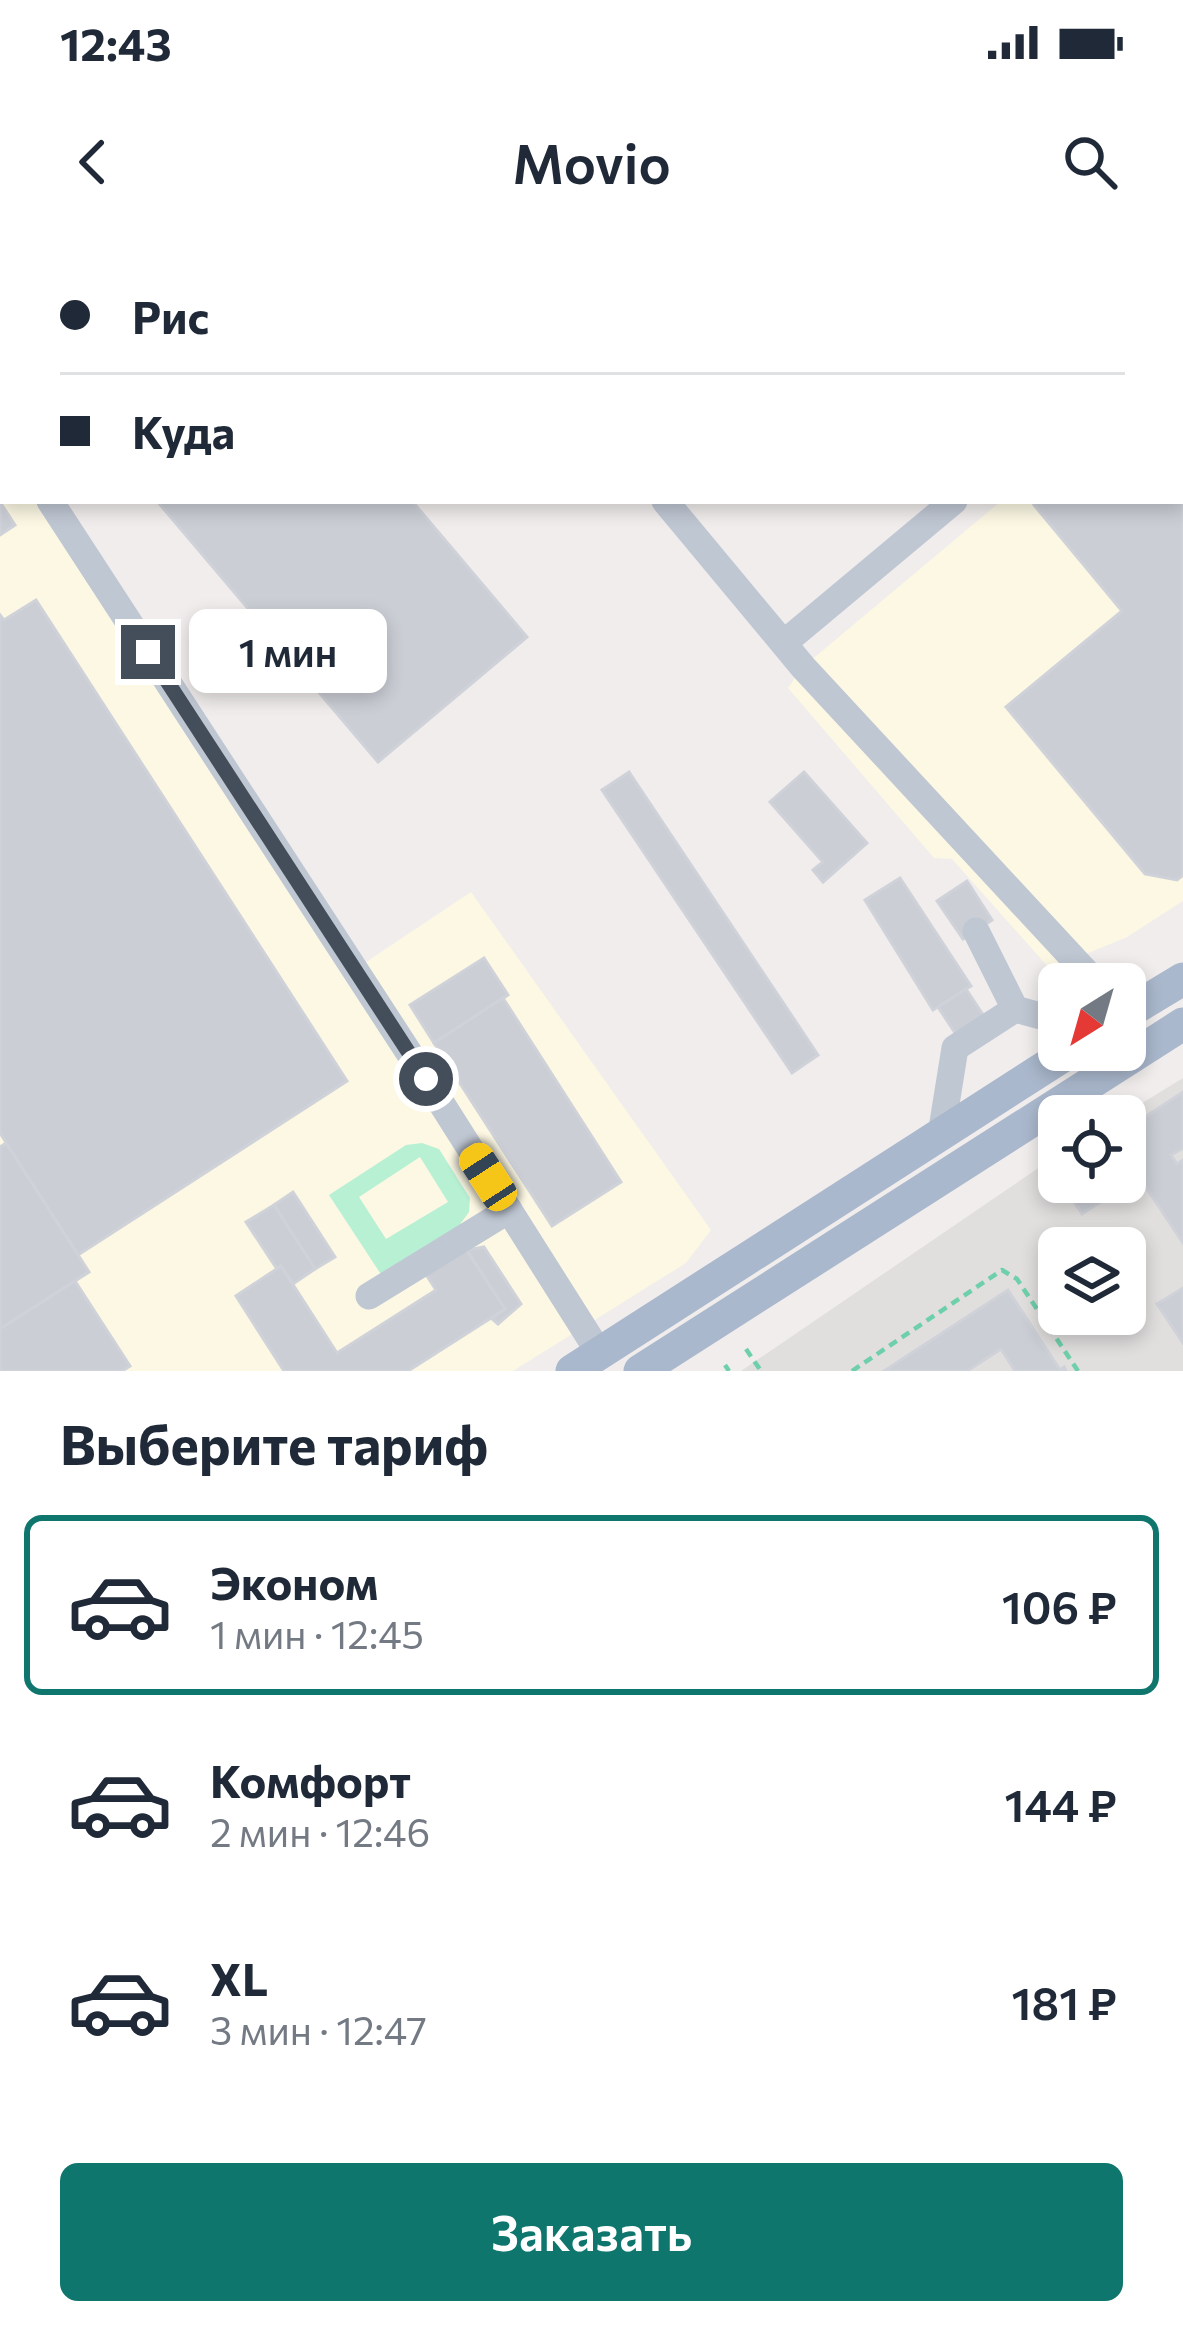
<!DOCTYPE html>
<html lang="ru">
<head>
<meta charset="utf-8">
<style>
  :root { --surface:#fff; --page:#f6f6f7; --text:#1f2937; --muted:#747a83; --line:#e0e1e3; --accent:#0f766e }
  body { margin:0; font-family:Commissioner,sans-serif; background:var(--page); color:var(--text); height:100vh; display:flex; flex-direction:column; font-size:45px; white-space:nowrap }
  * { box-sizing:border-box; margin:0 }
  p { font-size:39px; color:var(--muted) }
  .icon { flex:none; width:66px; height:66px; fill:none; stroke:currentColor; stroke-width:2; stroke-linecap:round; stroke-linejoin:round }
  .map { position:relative; height:1131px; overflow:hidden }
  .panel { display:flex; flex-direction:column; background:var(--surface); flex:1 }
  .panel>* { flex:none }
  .guide { position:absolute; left:0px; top:0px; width:1185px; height:264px; box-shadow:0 6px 18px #0003; display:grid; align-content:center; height:264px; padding:0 60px; background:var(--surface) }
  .needle { width:78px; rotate:217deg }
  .tools { position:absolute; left:1038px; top:723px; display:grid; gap:24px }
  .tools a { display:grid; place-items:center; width:108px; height:108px; border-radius:18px; background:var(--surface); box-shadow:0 6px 18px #0003; font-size:60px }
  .end { position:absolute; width:54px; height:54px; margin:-27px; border:15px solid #444e5b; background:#fff; box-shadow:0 0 0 6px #fff }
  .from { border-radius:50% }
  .bubble { position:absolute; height:84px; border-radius:18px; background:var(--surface); box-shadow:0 6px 18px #0003; font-size:39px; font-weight:600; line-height:84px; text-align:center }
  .car { position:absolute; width:36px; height:72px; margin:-36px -18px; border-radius:15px; box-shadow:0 0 9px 3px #0007; background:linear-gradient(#f5c518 24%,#345 0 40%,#f5c518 0 76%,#345 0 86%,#f5c518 0) }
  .guide b { display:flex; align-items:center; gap:42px; height:114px; font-size:45px }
  .guide b+b { border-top:3px solid var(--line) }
  .guide i { width:30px; height:30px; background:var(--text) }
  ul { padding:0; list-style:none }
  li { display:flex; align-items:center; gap:36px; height:180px; margin:0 24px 18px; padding:0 36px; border:6px solid transparent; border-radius:18px }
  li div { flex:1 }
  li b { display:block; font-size:45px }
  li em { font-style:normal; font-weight:600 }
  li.on { border-color:var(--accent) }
  li>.icon { width:108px; height:108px; stroke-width:1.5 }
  h2 { padding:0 60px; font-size:54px; line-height:144px }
  .cta { display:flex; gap:24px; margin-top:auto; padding:24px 60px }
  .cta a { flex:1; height:138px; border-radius:18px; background:var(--accent); color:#fff; font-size:48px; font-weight:600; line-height:138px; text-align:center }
  .status { display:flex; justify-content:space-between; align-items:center; height:84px; padding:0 60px; background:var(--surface); direction:ltr }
  .status svg { height:33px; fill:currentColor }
  header { display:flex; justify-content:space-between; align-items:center; height:156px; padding:0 60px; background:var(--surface); font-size:54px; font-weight:600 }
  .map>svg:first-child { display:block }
  .commercial { fill:#fcf8e4 }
  .education { fill:#e1dede; fill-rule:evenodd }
  .green { fill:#b8f0d4; fill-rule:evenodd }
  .building { fill:#cbced5; stroke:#d0d2d9; stroke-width:3 }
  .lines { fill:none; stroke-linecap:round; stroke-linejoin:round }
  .path { stroke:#6ed0aa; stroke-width:4.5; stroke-dasharray:9 6; stroke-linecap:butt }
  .minor { stroke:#bfc7d3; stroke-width:27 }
  .major { stroke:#aab8cd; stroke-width:33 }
  .route { stroke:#444e5b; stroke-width:15 }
</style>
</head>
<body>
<div class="status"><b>12:43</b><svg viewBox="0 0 49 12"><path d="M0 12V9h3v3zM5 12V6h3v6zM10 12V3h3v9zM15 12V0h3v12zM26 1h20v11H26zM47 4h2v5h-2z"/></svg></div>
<header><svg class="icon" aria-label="back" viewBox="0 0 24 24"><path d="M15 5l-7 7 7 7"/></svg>Movio<svg class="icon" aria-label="search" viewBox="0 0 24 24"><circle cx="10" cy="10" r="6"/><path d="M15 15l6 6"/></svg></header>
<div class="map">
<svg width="1183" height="1131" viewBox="0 0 1183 1131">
  <rect width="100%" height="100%" fill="#f0edec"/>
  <g class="commercial">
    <polygon points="1183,92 1183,661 1127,697 1050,729 952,619 934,618 788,448 803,427 1001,261 1182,261"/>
    <polygon points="0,156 3,261 66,261 360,726 471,652 711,990 686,1023 513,1131 0,1131"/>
  </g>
  <path class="education" d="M1183,838V1131H741L1059,914V942H1125V876H1121ZM1059,1008H1125V1074H1059Z"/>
  <path class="green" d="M422,903L439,909L470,958L469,972L453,994L384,1039L329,955L406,905ZM420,917L448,962L386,999L359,957Z"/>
  <g class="building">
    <polygon points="554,0 618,0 614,3"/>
    <polygon points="1183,142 1183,635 1177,640 1145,634 1006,467 1122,371 1034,265 1039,261 1182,261"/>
    <polygon points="157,261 412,261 527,397 378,522"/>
    <polygon points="0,262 15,285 0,295"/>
    <polygon points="36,360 347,841 78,1015 0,893 0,375 4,380"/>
    <polygon points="629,532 818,815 792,833 602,550"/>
    <polygon points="804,532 867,603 823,642 813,630 823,622 770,562"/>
    <polygon points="900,638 971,746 933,770 865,660"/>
    <polygon points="967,641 992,680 963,699 937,661"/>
    <polygon points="484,718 508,755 434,803 410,765"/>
    <polygon points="966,749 995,793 967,811 938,767"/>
    <polygon points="503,758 621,942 552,986 434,803"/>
    <polygon points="1183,852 1183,908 1171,915 1177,924 1183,920 1183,1003 1139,937 1082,974 1061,942 1125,942 1125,890"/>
    <polygon points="6,903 89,1032 0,1089 0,907"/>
    <polygon points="293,952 335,1017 315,1029 274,965"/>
    <polygon points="274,965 315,1029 293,1044 281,1026 277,1029 246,982"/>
    <polygon points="484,1007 521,1064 498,1084 491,1078 505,1069 467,1010"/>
    <polygon points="465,1008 505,1069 408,1131 284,1131 236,1056 281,1026 337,1113 436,1050 425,1033"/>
    <polygon points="75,1041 130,1126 122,1131 0,1131 0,1089"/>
    <polygon points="1183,1048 1183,1103 1157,1064"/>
    <polygon points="1008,1050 1060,1130 1064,1127 1066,1131 1015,1131 1001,1109 967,1131 884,1131"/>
  </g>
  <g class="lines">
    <g class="path">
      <polyline points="746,1109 761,1131"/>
      <polyline points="725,1125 729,1131"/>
      <polyline points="852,1131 1002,1030 1017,1039 1078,1131"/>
    </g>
    <g class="minor">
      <polyline points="196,0 216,3"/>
      <polyline points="447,0 450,3"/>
      <polyline points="364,3 368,0"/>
      <polyline points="1178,3 1179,0"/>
      <polyline points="0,185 3,189"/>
      <polyline points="50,261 426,839 600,1114"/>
      <polyline points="665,261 803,427 1097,744"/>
      <polyline points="784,403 954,261"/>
      <polyline points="976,691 1015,769 1059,781"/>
      <polyline points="941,895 955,808 1015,769"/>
      <polyline points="369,1056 509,970"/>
    </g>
    <g class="major">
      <polyline points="1125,774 1183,739"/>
      <polyline points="572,1131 1072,810"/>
      <polyline points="640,1131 1183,784"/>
    </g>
  </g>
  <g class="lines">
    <polyline class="route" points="148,412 426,839"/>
  </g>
</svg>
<div class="tools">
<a><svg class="needle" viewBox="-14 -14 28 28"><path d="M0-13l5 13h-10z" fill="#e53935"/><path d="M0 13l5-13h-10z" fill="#747a83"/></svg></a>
<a><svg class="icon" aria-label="locate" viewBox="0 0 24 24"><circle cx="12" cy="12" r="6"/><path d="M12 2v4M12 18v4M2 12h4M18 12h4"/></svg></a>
<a><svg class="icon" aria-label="layers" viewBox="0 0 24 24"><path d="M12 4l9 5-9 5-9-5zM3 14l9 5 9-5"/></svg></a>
</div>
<i class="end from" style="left:426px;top:839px"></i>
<i class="end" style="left:148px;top:412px"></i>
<div class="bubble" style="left:189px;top:369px;width:198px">1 мин</div>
<i class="car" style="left:488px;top:937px;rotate:327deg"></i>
<div class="guide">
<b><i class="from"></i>Рис</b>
<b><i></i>Куда</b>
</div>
</div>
<section class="panel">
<h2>Выберите тариф</h2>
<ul>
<li class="on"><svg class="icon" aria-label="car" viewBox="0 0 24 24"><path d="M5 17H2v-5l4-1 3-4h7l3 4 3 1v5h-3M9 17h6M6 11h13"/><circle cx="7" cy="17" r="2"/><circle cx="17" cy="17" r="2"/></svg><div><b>Эконом</b><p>1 мин · 12:45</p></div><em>106 ₽</em></li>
<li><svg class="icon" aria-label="car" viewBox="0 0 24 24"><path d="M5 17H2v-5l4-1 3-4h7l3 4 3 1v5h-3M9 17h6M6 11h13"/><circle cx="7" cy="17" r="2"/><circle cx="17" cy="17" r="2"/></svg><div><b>Комфорт</b><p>2 мин · 12:46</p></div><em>144 ₽</em></li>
<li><svg class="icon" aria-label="car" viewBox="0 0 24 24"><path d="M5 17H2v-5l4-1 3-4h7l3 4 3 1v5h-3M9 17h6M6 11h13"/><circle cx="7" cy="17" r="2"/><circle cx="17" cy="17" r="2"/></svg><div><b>XL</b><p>3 мин · 12:47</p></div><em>181 ₽</em></li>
</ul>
<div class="cta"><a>Заказать</a></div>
</section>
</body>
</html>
